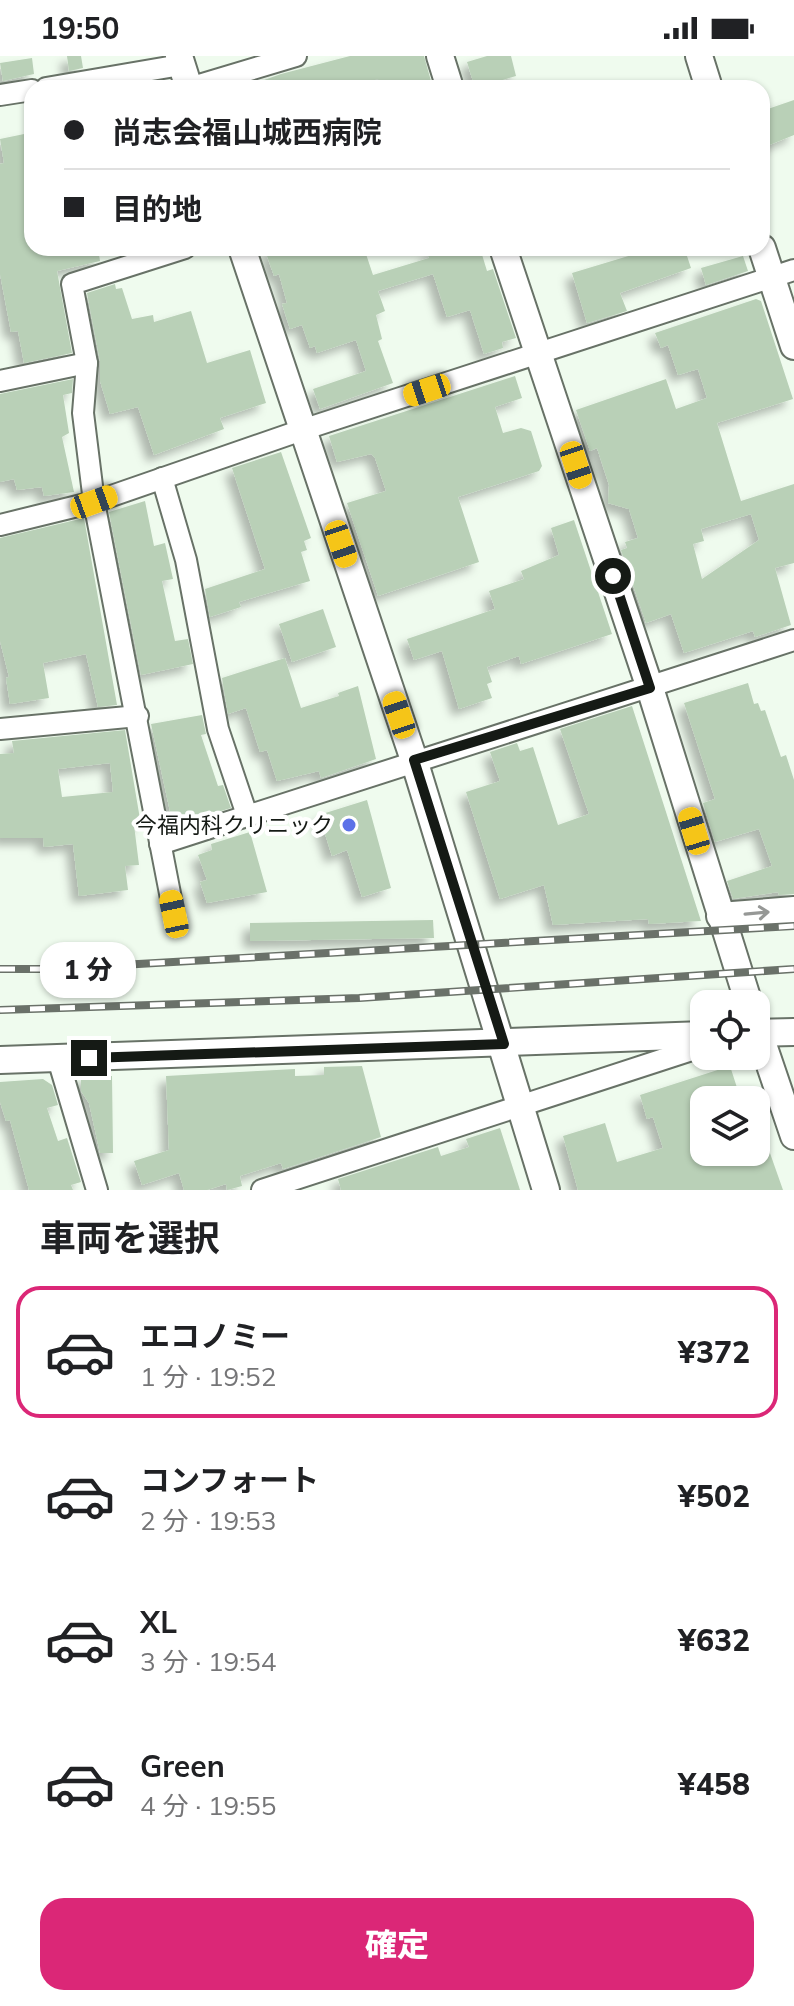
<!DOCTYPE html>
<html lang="ja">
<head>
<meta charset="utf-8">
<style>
  :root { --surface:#fff; --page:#f6f6f6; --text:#202124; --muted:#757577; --line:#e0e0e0; --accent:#db2777 }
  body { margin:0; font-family:Mulish,"Noto Sans JP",sans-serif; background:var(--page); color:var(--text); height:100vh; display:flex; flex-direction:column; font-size:30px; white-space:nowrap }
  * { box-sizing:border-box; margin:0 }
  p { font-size:26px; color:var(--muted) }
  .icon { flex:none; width:44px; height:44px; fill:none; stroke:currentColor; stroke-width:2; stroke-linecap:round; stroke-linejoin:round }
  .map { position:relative; height:1134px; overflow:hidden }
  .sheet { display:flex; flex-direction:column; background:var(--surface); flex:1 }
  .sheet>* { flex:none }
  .guide { position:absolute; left:24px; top:24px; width:746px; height:176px; border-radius:24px; box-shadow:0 2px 6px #0004; display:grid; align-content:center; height:176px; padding:0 40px; background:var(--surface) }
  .buttons { position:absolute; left:690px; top:934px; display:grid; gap:16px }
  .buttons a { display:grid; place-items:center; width:80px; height:80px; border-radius:16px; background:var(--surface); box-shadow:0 2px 6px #0004; font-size:40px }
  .end { position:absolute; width:36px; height:36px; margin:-18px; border:10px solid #151a15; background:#fff; box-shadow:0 0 0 4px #fff }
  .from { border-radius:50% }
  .bubble { position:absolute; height:56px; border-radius:24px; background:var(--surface); box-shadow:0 2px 6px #0004; font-size:26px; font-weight:800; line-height:56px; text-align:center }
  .car { position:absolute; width:24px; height:48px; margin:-24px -12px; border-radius:10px; box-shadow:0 0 6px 2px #0007; background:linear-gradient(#f5c518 24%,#345 0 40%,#f5c518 0 76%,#345 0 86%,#f5c518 0) }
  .guide b { display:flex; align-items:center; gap:28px; height:76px; font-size:30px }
  .guide b+b { border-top:2px solid var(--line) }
  .guide i { width:20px; height:20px; background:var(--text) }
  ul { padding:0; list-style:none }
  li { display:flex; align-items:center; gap:24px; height:132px; margin:0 16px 12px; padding:0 24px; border:4px solid transparent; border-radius:24px }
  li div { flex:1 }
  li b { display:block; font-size:30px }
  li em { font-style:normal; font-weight:800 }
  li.on { border-color:var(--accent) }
  li>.icon { width:72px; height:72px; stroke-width:1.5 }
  h2 { padding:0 40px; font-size:36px; line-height:96px }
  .primary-button { display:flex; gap:16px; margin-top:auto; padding:16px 40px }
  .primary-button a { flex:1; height:92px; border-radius:24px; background:var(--accent); color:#fff; font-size:32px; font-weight:800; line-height:92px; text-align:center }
  .status { display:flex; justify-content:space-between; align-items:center; height:56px; padding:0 40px; background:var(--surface); direction:ltr }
  .status svg { height:22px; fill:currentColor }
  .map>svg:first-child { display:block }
  .building { fill:#b9d0b7; fill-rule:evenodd; filter:url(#shadow) }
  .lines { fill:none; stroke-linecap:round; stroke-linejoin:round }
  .minor-casing { stroke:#687267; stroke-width:24 }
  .tertiary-casing { stroke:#687267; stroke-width:30 }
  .minor { stroke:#fff; stroke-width:20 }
  .tertiary { stroke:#fff; stroke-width:26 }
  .rail-casing { stroke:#6a7169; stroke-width:8 }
  .rail { stroke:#fff; stroke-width:5; stroke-dasharray:15; stroke-linecap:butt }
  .oneway { stroke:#969896 }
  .route { stroke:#151a15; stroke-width:10 }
  .poi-dot { fill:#5c71e8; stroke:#fff; stroke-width:3 }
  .labels { text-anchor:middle; stroke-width:8; stroke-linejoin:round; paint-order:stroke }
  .poi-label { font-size:22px; fill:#151a15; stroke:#fff; text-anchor:end }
</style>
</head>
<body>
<div class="status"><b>19:50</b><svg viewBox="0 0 49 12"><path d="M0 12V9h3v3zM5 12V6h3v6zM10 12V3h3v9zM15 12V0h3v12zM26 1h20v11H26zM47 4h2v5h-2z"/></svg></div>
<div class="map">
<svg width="794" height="1134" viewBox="0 0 794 1134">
  <defs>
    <filter id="shadow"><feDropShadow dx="-7" dy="7" stdDeviation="4" flood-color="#0004"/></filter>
  </defs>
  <rect width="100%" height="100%" fill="#effbee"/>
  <g class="building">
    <polygon points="67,0 81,0 83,12 69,15"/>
    <polygon points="350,0 424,0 433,32 381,32 378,23 348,32 251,32 250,29 281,18"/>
    <polygon points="487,0 511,0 516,20 475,32 467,6"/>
    <polygon points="32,2 34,18 3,25 0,7"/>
    <polygon points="794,44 794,79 762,92 762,55"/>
    <polygon points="29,77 32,192 98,192 100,205 57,215 72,297 24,307 18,275 11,276 0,218 0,108 4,107 0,83"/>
    <polygon points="282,192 364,192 373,219 429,202 427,197 440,192 480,192 487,215 493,213 516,282 502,286 503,292 484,298 470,254 447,261 433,218 378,235 385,255 376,259 382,283 378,285 393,327 320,353 313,333 366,315 356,284 317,297 315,290 310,292 302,269 290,273 282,248 287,247 279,218 274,220 266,197"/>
    <polygon points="644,192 670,192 672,198 685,194 691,212 620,237 627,255 587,267 572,217 645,195"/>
    <polygon points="743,200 748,215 706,229 701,212"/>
    <polygon points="115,228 116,233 122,232 132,263 153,259 154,266 191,255 207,307 250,294 266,347 220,362 224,373 154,399 138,351 110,358 100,325 100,305 87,237"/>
    <path d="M756,243L761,245L793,343L717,367L741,445L794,428V507L775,512L791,569L755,581L753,575L684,597L671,558L646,567L621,494L627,492L625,486L638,482L629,453L608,447L609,429L597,392L590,395L576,354L666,323L676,353L707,342L698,313L678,319L668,289L661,292L655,277ZM751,458L759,484L702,523L693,488L704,485L701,473Z"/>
    <polygon points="515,320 522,342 495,351 503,377 521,372 531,375 542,410 539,415 458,441 479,506 378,540 347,447 386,435 375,402 371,398 337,406 329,380"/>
    <polygon points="73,323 72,337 63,339 69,377 62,381 74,436 44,440 42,431 17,434 14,423 0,426 0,338"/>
    <polygon points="281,396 311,482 304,485 307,494 301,496 310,525 239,546 241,551 210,561 205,533 265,513 232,412"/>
    <polygon points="145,445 154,490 165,487 173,523 162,525 175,585 188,583 193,608 141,619 109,456"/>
    <polygon points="84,462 117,649 98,651 86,598 43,607 49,642 10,648 6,622 9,621 0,585 0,482"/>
    <polygon points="574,464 612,578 521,608 519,600 487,611 492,626 487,628 492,642 459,653 442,595 414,604 407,583 495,553 489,535 524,523 521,515 559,499 551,472"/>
    <polygon points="323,553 336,591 292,606 279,568"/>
    <polygon points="285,602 301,652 339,640 338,637 358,630 376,703 321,722 319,715 277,725 267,694 260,696 246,652 228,658 222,622"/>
    <polygon points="748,627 754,648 758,647 761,655 765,654 781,701 786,699 794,724 794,838 779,839 778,836 733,843 727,825 772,810 759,773 715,786 703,747 715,743 684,647"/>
    <polygon points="632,650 701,865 649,868 648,863 553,869 544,829 500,843 466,736 500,725 490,696 517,687 520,695 533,691 558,769 589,758 560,673"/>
    <polygon points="202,659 206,678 201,679 218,730 223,729 231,752 173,769 151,668"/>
    <path d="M125,674L141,769H134L139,809L125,810L128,834L79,840L73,788L44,791L43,782H0V698L14,697L12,685ZM110,707L113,736L62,741L58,713Z"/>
    <polygon points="367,744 391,832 362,841 347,794 332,800 319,759"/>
    <polygon points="250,776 267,836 207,847 200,826 207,824 198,799 212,794 211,788"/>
    <polygon points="433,864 434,882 250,885 250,867"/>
    <polygon points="362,1010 381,1081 283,1113 281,1107 240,1120 242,1130 227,1134 226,1128 207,1134 184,1134 179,1117 142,1129 134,1105 169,1094 166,1020 295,1013 295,1020 324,1019 324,1011"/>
    <polygon points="730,1010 741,1044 704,1044 704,1096 756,1096 756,1067 759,1066 783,1134 578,1134 563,1080 605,1067 617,1106 663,1092 653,1061 647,1063 640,1039"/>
    <polygon points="112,1020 113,1097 100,1097 89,1047 81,1035 81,1021"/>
    <polygon points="43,1023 52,1029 58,1049 47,1052 58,1085 67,1082 81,1126 71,1129 73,1134 29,1134 10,1064 6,1065 0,1046 0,1026"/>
    <polygon points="500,1072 520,1134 341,1134 338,1123 438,1091 441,1100 469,1091 466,1083"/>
  </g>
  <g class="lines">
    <g class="minor-casing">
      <g id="minor">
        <polyline points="46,32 181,9"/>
        <polyline points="189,32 296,0"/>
        <polyline points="0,39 32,34"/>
        <polyline points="0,325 87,307"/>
        <polyline points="162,422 186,504 218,673 247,759"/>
        <polyline points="0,469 94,446 302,374 794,214"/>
        <polyline points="0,673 138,660"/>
        <polyline points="160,788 794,584"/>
        <polyline points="174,858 94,446 83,357 87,307 72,228 185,192"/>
        <polyline points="58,1003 97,1134"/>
        <polyline points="262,1134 704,990"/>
      </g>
    </g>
    <g class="tertiary-casing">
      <g id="tertiary">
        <polyline points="179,0 189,32"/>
        <polyline points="440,0 450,32"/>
        <polyline points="699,0 709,32"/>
        <polyline points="242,192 414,704 546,1134"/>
        <polyline points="503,192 650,632 749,948"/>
        <polyline points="762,192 794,290"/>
        <polyline points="720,860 794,854"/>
        <polyline points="756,968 794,1080"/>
        <polyline points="756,977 794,976"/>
        <polyline points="0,1004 704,979"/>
      </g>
    </g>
    <use href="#minor" class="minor"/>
    <use href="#tertiary" class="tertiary"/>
    <g class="rail-casing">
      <g id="rail">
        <polyline points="0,913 51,913 794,870"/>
        <polyline points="0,954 359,942 794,913"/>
      </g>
    </g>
    <use href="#rail" class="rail"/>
  </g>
  <defs><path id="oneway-shaft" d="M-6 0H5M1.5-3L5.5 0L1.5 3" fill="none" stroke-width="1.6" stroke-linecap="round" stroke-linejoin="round" transform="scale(2)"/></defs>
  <use class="oneway" href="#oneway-shaft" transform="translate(757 857) rotate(-5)"/>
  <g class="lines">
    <polyline class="route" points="89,1002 504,988 414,704 650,632 613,520"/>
  </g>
  <circle class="poi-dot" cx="349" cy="769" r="8"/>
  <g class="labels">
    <g class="poi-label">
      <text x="333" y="777">今福内科クリニック</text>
    </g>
  </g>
</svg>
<div class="buttons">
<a><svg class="icon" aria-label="locate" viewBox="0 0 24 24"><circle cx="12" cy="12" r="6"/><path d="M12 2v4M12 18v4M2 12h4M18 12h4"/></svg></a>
<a><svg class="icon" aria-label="layers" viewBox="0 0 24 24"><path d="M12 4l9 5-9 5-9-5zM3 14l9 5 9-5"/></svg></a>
</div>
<i class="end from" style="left:613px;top:520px"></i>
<i class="end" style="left:89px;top:1002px"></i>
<div class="bubble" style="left:40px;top:886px;width:96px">1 分</div>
<i class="car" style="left:427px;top:334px;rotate:252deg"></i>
<i class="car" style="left:576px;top:409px;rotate:162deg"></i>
<i class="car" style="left:94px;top:446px;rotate:70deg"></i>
<i class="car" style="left:341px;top:488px;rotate:161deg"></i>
<i class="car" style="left:399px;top:659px;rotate:341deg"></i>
<i class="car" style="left:694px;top:775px;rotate:343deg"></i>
<i class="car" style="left:174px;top:858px;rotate:348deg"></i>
<div class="guide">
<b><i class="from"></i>尚志会福山城西病院</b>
<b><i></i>目的地</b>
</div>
</div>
<section class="sheet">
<h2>車両を選択</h2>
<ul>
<li class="on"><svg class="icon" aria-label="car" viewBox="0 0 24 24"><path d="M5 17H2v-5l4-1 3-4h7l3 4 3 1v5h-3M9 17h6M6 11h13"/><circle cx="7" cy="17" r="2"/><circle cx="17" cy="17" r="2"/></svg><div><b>エコノミー</b><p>1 分 · 19:52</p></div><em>¥372</em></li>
<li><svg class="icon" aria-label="car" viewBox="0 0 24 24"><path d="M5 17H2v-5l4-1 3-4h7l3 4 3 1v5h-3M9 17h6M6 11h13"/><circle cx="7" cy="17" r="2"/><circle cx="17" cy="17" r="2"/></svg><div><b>コンフォート</b><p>2 分 · 19:53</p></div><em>¥502</em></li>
<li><svg class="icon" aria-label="car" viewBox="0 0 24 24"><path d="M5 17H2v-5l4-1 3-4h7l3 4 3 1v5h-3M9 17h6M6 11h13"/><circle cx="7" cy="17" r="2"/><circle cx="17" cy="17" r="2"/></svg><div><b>XL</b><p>3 分 · 19:54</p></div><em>¥632</em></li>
<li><svg class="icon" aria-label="car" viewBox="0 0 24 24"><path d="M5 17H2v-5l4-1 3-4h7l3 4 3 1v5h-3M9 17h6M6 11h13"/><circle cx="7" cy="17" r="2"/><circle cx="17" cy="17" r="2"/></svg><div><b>Green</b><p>4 分 · 19:55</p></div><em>¥458</em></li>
</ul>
<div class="primary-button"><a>確定</a></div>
</section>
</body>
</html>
